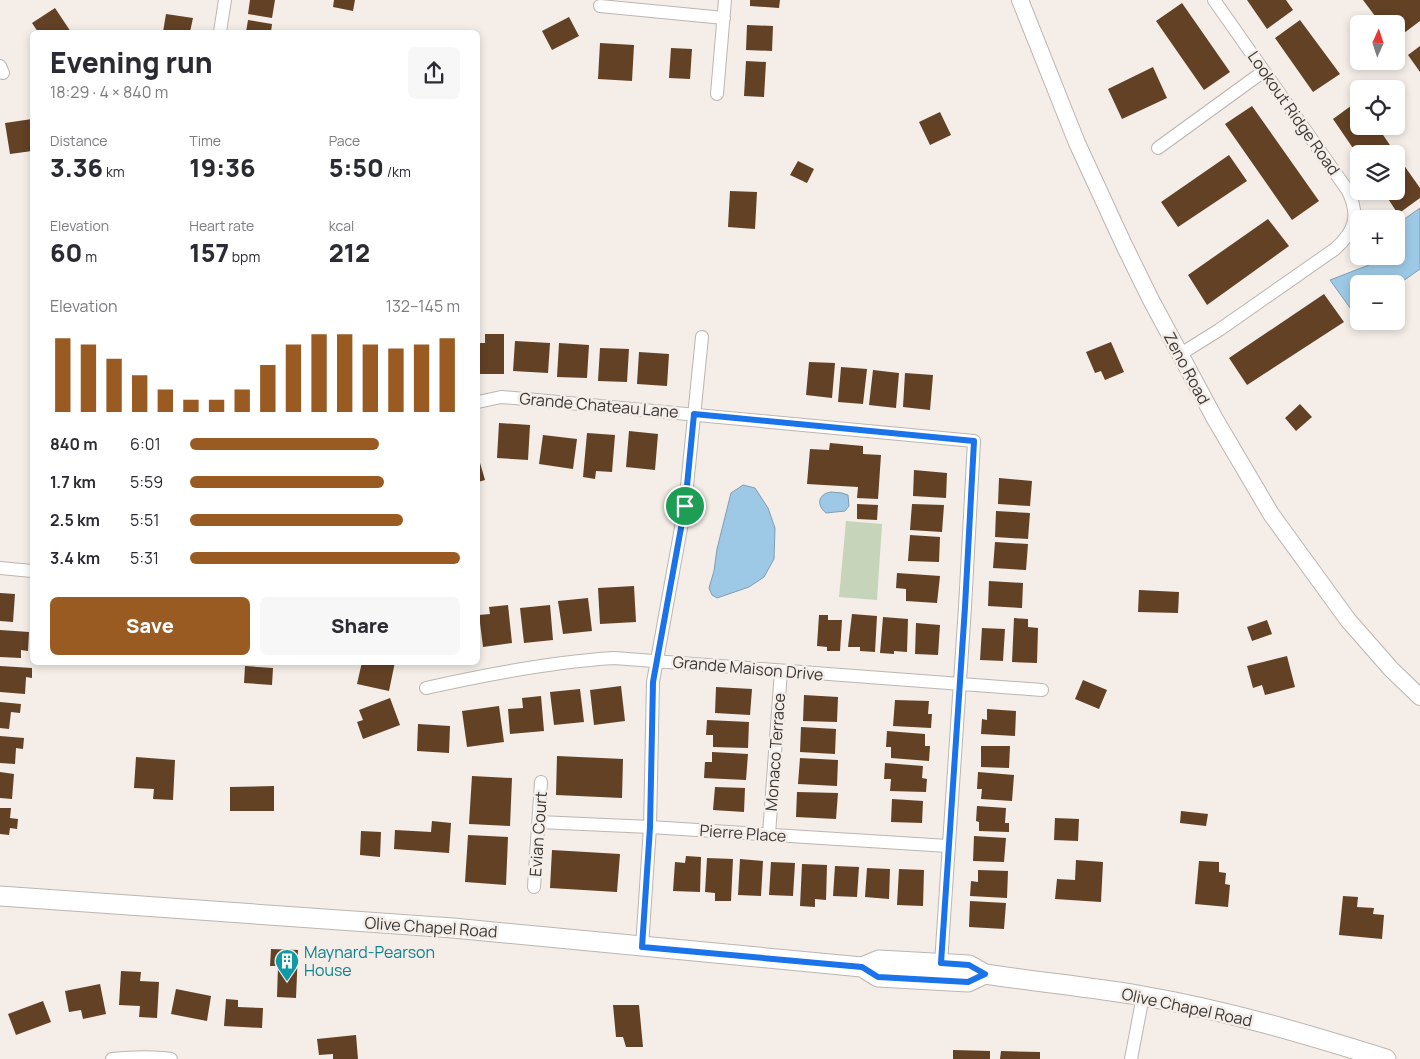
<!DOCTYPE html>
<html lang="en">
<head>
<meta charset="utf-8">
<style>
	:root { --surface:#fff; --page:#f7f7f7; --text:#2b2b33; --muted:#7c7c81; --accent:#9a5b22 }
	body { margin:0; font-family:Manrope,sans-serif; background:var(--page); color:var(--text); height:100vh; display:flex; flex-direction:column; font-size:19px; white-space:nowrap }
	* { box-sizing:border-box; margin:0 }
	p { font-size:16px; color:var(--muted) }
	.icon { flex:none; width:28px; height:28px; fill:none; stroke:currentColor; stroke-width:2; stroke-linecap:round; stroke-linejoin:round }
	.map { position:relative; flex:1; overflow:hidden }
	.details { position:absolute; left:30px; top:30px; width:450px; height:635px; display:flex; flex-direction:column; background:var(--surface); border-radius:8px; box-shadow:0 2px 8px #0003 }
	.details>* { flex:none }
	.needle { width:32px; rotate:3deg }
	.controls { position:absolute; left:1350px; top:15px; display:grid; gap:10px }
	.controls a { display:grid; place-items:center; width:55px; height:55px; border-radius:8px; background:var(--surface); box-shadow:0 2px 8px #0003; font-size:25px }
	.pin { position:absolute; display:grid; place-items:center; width:42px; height:42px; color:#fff; margin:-21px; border:2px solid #fff; border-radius:50%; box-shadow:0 1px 5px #0007 }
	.round { display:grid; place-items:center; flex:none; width:52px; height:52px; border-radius:8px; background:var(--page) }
	.head { display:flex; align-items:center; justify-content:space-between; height:85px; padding:0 20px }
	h1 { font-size:28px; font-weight:800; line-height:38px }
	.metrics { display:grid; grid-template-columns:repeat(3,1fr); gap:8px; height:85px; padding:5px 20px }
	.metrics div { display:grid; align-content:center }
	.metrics b { font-size:25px; font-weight:800 }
	.metrics small { font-size:14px; font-weight:400 }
	.metrics p { font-size:14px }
	.chart { height:140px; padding:10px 20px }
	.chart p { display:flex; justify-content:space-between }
	.chart svg { width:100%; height:90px; margin-top:5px; stroke:var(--accent); stroke-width:6 }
	.button { display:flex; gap:10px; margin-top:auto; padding:10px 20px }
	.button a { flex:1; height:58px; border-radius:8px; background:var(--accent); color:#fff; font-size:20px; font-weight:800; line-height:58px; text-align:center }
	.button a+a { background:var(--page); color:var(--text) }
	ul { padding:0 20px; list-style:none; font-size:16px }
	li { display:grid; grid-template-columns:80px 60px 1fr; align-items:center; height:38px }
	li i { height:12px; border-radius:6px; background:var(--accent) }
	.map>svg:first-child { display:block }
	.green { fill:#c6d4b9 }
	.water { fill:#9dc9e6; stroke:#7f9db1 }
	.building { fill:#624125 }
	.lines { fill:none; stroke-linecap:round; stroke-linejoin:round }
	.minor-casing { stroke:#bcb5b1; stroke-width:14 }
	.tertiary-casing { stroke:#bcb5b1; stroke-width:18 }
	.secondary-casing { stroke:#bcb5b1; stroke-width:21 }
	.minor { stroke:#fff; stroke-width:12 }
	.tertiary { stroke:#fff; stroke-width:16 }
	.secondary { stroke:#fff; stroke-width:19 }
	.route-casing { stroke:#fff; stroke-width:10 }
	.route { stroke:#1a73e8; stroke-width:6 }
	.labels { text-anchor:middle; stroke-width:5; stroke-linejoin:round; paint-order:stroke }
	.street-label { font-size:16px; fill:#3a3735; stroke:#f4ede8 }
	.culture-label { font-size:16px; fill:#0d838f; stroke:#f4ede8; text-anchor:start }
</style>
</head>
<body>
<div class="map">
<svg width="1420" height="1059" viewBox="0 0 1420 1059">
	<rect width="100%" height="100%" fill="#f4ede8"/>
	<path class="green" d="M846,521L882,524L877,600L839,597Z"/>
	<path class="water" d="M1420,208V269L1396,286V284H1359V312H1353L1330,280L1369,265L1374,256H1396V225Z
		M743,485L755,488L768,508L775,528L774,559L764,577L749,587L717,598L712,595L709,588L714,571L717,549L731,493Z
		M831,492L842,493L848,495L849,506L845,511L826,513C816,505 818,494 831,492Z"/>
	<path class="building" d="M250,0H275L272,18L248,14Z
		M334,0H355L353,11L333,7Z
		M750,0H780L779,8L750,6Z
		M1247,0H1286L1293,10L1267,29Z
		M1363,0H1420V21L1396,39V24H1381Z
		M1182,3L1230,72L1204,90L1156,21Z
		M55,8L71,32H38L32,23Z
		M166,14L193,18L190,32H163Z
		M569,17L579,36L552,50L542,31Z
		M248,20L272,24L271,32H246Z
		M1300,20L1340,74L1313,92L1275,38Z
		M747,25L773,26L772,51L746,50Z
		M600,43L634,45L632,81L598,79Z
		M1420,46V72L1408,55Z
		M671,48L692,49L690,79L669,78Z
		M746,61L766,62L764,97L744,96Z
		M1153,67L1167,98L1122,119L1108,89Z
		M1359,100V126H1377L1396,154H1359V157L1333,119Z
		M1252,106L1319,201L1292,220L1225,124Z
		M940,112L951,135L930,145L919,122Z
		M32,119V151L10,154L5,123Z
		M1396,154L1420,188V198L1398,214L1383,191H1396Z
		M1229,155L1247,181L1178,227L1161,202Z
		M798,161L814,169L807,183L790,175Z
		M730,191L757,192L755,229L728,227Z
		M1268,219L1289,246L1207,305L1188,275Z
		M1324,294L1344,322L1247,385L1229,358Z
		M485,334H504V374H478V343H485Z
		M515,341L550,343L548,373L513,371Z
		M1111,342L1124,372L1105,380L1101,371L1095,373L1086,352Z
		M559,343L589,345L587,378L557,377Z
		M600,348L629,349L627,382L598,381Z
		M639,352L669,354L667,386L637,384Z
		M809,362L835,363L832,398L806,395Z
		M841,367L867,369L863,404L838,402Z
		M873,370L899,373L896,408L869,405Z
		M905,373L933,375L930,410L903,407Z
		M1300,404L1312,417L1296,431L1285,418Z
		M499,423L530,425L528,460L497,458Z
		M629,431L658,434L655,470L626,467Z
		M587,433L615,435L612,472L596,471L595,479L583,477Z
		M543,435L577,439L573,469L539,464Z
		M830,443L863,446V454L881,455L878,499L857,498L858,487L807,484L810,449L829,450Z
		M478,456L485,480L478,482Z
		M914,470L947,473L946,498L913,496Z
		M999,478L1032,481L1030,506L998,504Z
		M857,504L878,505L877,520L857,519Z
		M912,504L944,505L942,532L910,530Z
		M996,511L1030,513L1028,539L995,537Z
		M910,535L940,537L939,562L908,561Z
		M995,542L1028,544L1026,570L993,568Z
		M897,573L940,576L937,603L906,601V589L896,588Z
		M989,581L1023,583L1022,608L988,606Z
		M634,586L636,622L600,624L598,588Z
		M1139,590L1179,592L1178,613L1138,612Z
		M0,593L15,594L13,622L0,621Z
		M588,598L592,631L563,634L558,601Z
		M508,605L512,643L483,647L479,615L490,614L489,607Z
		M550,605L553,640L524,643L520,608Z
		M852,614L877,616L875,652L860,651V647H848Z
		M819,615H828V620H842L840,651H827V647L817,646Z
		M883,617L908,619L907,652L894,651V654L880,653Z
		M1014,618L1028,619V627L1038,628L1037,663L1012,662Z
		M1267,620L1272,634L1252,641L1247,627Z
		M916,623L940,625L938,655L915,654Z
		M982,628L1005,629L1003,661L980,660Z
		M0,630L29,632L28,651L21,650V658L0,657Z
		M1287,656L1295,687L1265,695L1262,685L1253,688L1247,666Z
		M362,662H395L389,691L357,684Z
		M0,666L32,668V678L26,677L25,694L0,692Z
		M245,666L273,668L272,685L244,683Z
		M1083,680L1107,690L1099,709L1075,699Z
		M621,686L625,721L594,725L590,690Z
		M716,687L752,689L750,715L715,713Z
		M580,689L584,722L554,725L550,692Z
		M804,695L838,697L837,722L803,721Z
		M541,696L544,731L510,734L508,709L523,708L522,698Z
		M390,698L400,725L363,739L357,722L363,720L359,710Z
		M895,700L929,701L928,714H932L931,728L893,726Z
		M0,702L21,704L20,713L11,712L9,729L0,728Z
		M499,706L504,742L467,747L462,711Z
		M987,709L1016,711L1015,736L981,734L982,719L987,720Z
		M707,720L749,722L748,748L713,747V735H706Z
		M418,724L450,726L449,753L417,751Z
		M801,727L836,729L835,754L800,752Z
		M887,731L925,734V746H930L929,761L891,758V747H886Z
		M0,736L24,738L23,749L16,748L15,764L0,763Z
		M981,746H1010L1009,768L981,767Z
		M712,752L748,754L746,780L704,778L705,762H712Z
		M557,756L623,759L622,798L556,795Z
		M136,757L175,760L173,800L153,799L154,789L134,788Z
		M800,758L838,760L837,786L798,784Z
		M885,763L923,766L922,778L927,779L926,792L890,791L891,779H884Z
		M0,772L14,774L12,799L0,798Z
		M978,772L1014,775L1012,801L981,799L982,789H977Z
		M472,776L512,778L510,826L469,824Z
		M274,786V811H230V787Z
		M715,787L745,788L744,812L713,810Z
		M797,792L838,793L836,819L796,817Z
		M892,799L923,801L922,823L891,822Z
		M977,806L1006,808L1005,823H1009V832L979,831V822L976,821Z
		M0,808H11L10,818L18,819L17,829L10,828L9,835L0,834Z
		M1181,811L1208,814L1206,826L1180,823Z
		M1055,818L1079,819L1078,841L1054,840Z
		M432,821L451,823L449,853L394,849L395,830L431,832Z
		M361,831L381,832L380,857L360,855Z
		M468,835L508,837L506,885L465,882Z
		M974,836L1006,838L1004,862L973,861Z
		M552,850L620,854L617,892L550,888Z
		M686,856L701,857L700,892L673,891L675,862L685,863Z
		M707,858L733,859L731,901H715V893L705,892Z
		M740,859L763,861L761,896L738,895Z
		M1076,860L1103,862L1101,902L1055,899L1057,879L1075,880Z
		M1199,861L1219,862V872L1226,873L1225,884L1230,885L1228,907L1195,904Z
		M771,862L795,863L793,896L769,895Z
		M802,864L827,865L826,900L815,899V907L800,906Z
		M835,866L859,867L857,897L833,896Z
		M867,868L890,869L889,899L865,897Z
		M899,869L924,870L923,906L897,905Z
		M978,870L1008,871L1007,898L970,896L971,881L978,882Z
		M1343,896L1358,897L1357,907L1374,908L1373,914L1384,915L1382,939L1339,935Z
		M970,901L1006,903L1004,929L969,927Z
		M271,949L298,950L296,998L277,997L278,966H270Z
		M121,971L141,972L140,981L159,982L157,1018L139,1017L140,1006L119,1005Z
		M100,984L106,1014L83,1019L81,1010L69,1012L65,991Z
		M176,989L211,996L207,1021L171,1014Z
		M226,999L238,1000V1007L263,1008L262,1028L224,1026Z
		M43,1001L51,1022L16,1035L8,1014Z
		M613,1005H639L643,1047H626L623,1037H616Z
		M356,1035L358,1059H333V1054L319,1055L317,1039Z
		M953,1050L990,1051V1059H953Z
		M1001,1051L1040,1052V1059H1000Z"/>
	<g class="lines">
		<g class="minor-casing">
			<path id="minor" d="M600,6L724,18
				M220,32L225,0
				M0,66L3,73
				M717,94L725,0
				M1158,148L1264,71
				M1179,355L1219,330L1335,249C1355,231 1360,216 1348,191L1214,0
				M478,402L501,397L526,399L974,441L965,607L941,963
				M0,568L32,571
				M426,688C488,674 551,662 614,658L1042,690
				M539,822L650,827L948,846
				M769,834L781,671
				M534,887L541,782
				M642,947L650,827L653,682L685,506L702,337
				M112,1059C132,1057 151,1056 171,1059
				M1131,1059L1143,996"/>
		</g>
		<g class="tertiary-casing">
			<path id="tertiary" d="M1020,0L1077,143L1124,245L1151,300L1215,419L1271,514L1348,620L1391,669L1420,697"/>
		</g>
		<g class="secondary-casing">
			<path id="secondary" d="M0,896L453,928L862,967L879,960L969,965L985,974C1037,982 1091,987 1143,996C1225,1010 1306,1034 1386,1059
				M862,967L878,977L968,982L985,974"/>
		</g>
		<use href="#minor" class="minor"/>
		<use href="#tertiary" class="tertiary"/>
		<use href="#secondary" class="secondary"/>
	</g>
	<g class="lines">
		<g class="route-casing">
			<path id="route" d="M694,414L974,441L965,607L941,963L969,965L985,974L968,982L878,977L862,967L642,947L650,827L653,682L685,506Z"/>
		</g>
		<use href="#route" class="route"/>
	</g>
	<defs>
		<g id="building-pin" transform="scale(1.25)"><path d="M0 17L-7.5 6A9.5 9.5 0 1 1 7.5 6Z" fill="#0f9aa8" stroke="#f4ede8"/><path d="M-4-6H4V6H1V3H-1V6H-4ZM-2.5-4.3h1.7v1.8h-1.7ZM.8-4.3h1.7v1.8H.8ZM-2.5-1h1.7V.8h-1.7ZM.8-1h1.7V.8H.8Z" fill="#fff"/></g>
	</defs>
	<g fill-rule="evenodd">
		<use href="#building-pin" x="287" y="961"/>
	</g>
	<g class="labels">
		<g class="street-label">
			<text transform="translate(1294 113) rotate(55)" y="6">Lookout Ridge Road</text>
			<text transform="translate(1187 368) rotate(62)" y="6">Zeno Road</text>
			<text transform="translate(599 405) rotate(5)" y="6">Grande Chateau Lane</text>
			<text transform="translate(748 668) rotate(5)" y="6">Grande Maison Drive</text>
			<text transform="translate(775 752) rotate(-86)" y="6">Monaco Terrace</text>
			<text transform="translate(743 833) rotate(4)" y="6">Pierre Place</text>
			<text transform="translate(538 834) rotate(-86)" y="6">Evian Court</text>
			<text transform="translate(431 927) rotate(4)" y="6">Olive Chapel Road</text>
			<text transform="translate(1187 1007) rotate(12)" y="6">Olive Chapel Road</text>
		</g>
		<g class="culture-label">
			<text x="304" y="958">Maynard-Pearson<tspan x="304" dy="18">House</tspan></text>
		</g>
	</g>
</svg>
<div class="controls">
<a><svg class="needle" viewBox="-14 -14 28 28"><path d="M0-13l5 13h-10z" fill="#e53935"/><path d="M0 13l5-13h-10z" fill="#7c7c81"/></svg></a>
<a><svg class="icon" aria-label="locate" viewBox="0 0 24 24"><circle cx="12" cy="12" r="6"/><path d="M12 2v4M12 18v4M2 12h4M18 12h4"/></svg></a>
<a><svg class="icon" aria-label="layers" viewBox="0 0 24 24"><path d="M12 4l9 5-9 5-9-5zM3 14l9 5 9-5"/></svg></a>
<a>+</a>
<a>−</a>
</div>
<div class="pin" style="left:685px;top:506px;background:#1e9e55"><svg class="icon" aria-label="arrive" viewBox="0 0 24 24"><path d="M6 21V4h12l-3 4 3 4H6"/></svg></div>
<section class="details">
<div class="head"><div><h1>Evening run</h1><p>18:29 · 4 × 840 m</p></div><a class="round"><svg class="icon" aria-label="share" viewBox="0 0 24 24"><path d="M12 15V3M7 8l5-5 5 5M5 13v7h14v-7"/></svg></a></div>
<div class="metrics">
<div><p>Distance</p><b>3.36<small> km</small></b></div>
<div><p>Time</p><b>19:36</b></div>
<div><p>Pace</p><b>5:50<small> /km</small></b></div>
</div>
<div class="metrics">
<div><p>Elevation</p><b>60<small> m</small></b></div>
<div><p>Heart rate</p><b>157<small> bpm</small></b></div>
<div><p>kcal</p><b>212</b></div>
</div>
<div class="chart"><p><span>Elevation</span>132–145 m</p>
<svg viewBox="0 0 160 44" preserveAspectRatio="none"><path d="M5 44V8M15 44V11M25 44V18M35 44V26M45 44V33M55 44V38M65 44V38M75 44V33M85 44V21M95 44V11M105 44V6M115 44V6M125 44V11M135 44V13M145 44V11M155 44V8"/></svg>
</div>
<ul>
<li><b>840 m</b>6:01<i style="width:70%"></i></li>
<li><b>1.7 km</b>5:59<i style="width:72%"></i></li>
<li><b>2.5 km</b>5:51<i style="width:79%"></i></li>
<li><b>3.4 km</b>5:31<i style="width:100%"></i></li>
</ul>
<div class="button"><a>Save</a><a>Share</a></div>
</section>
</div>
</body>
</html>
